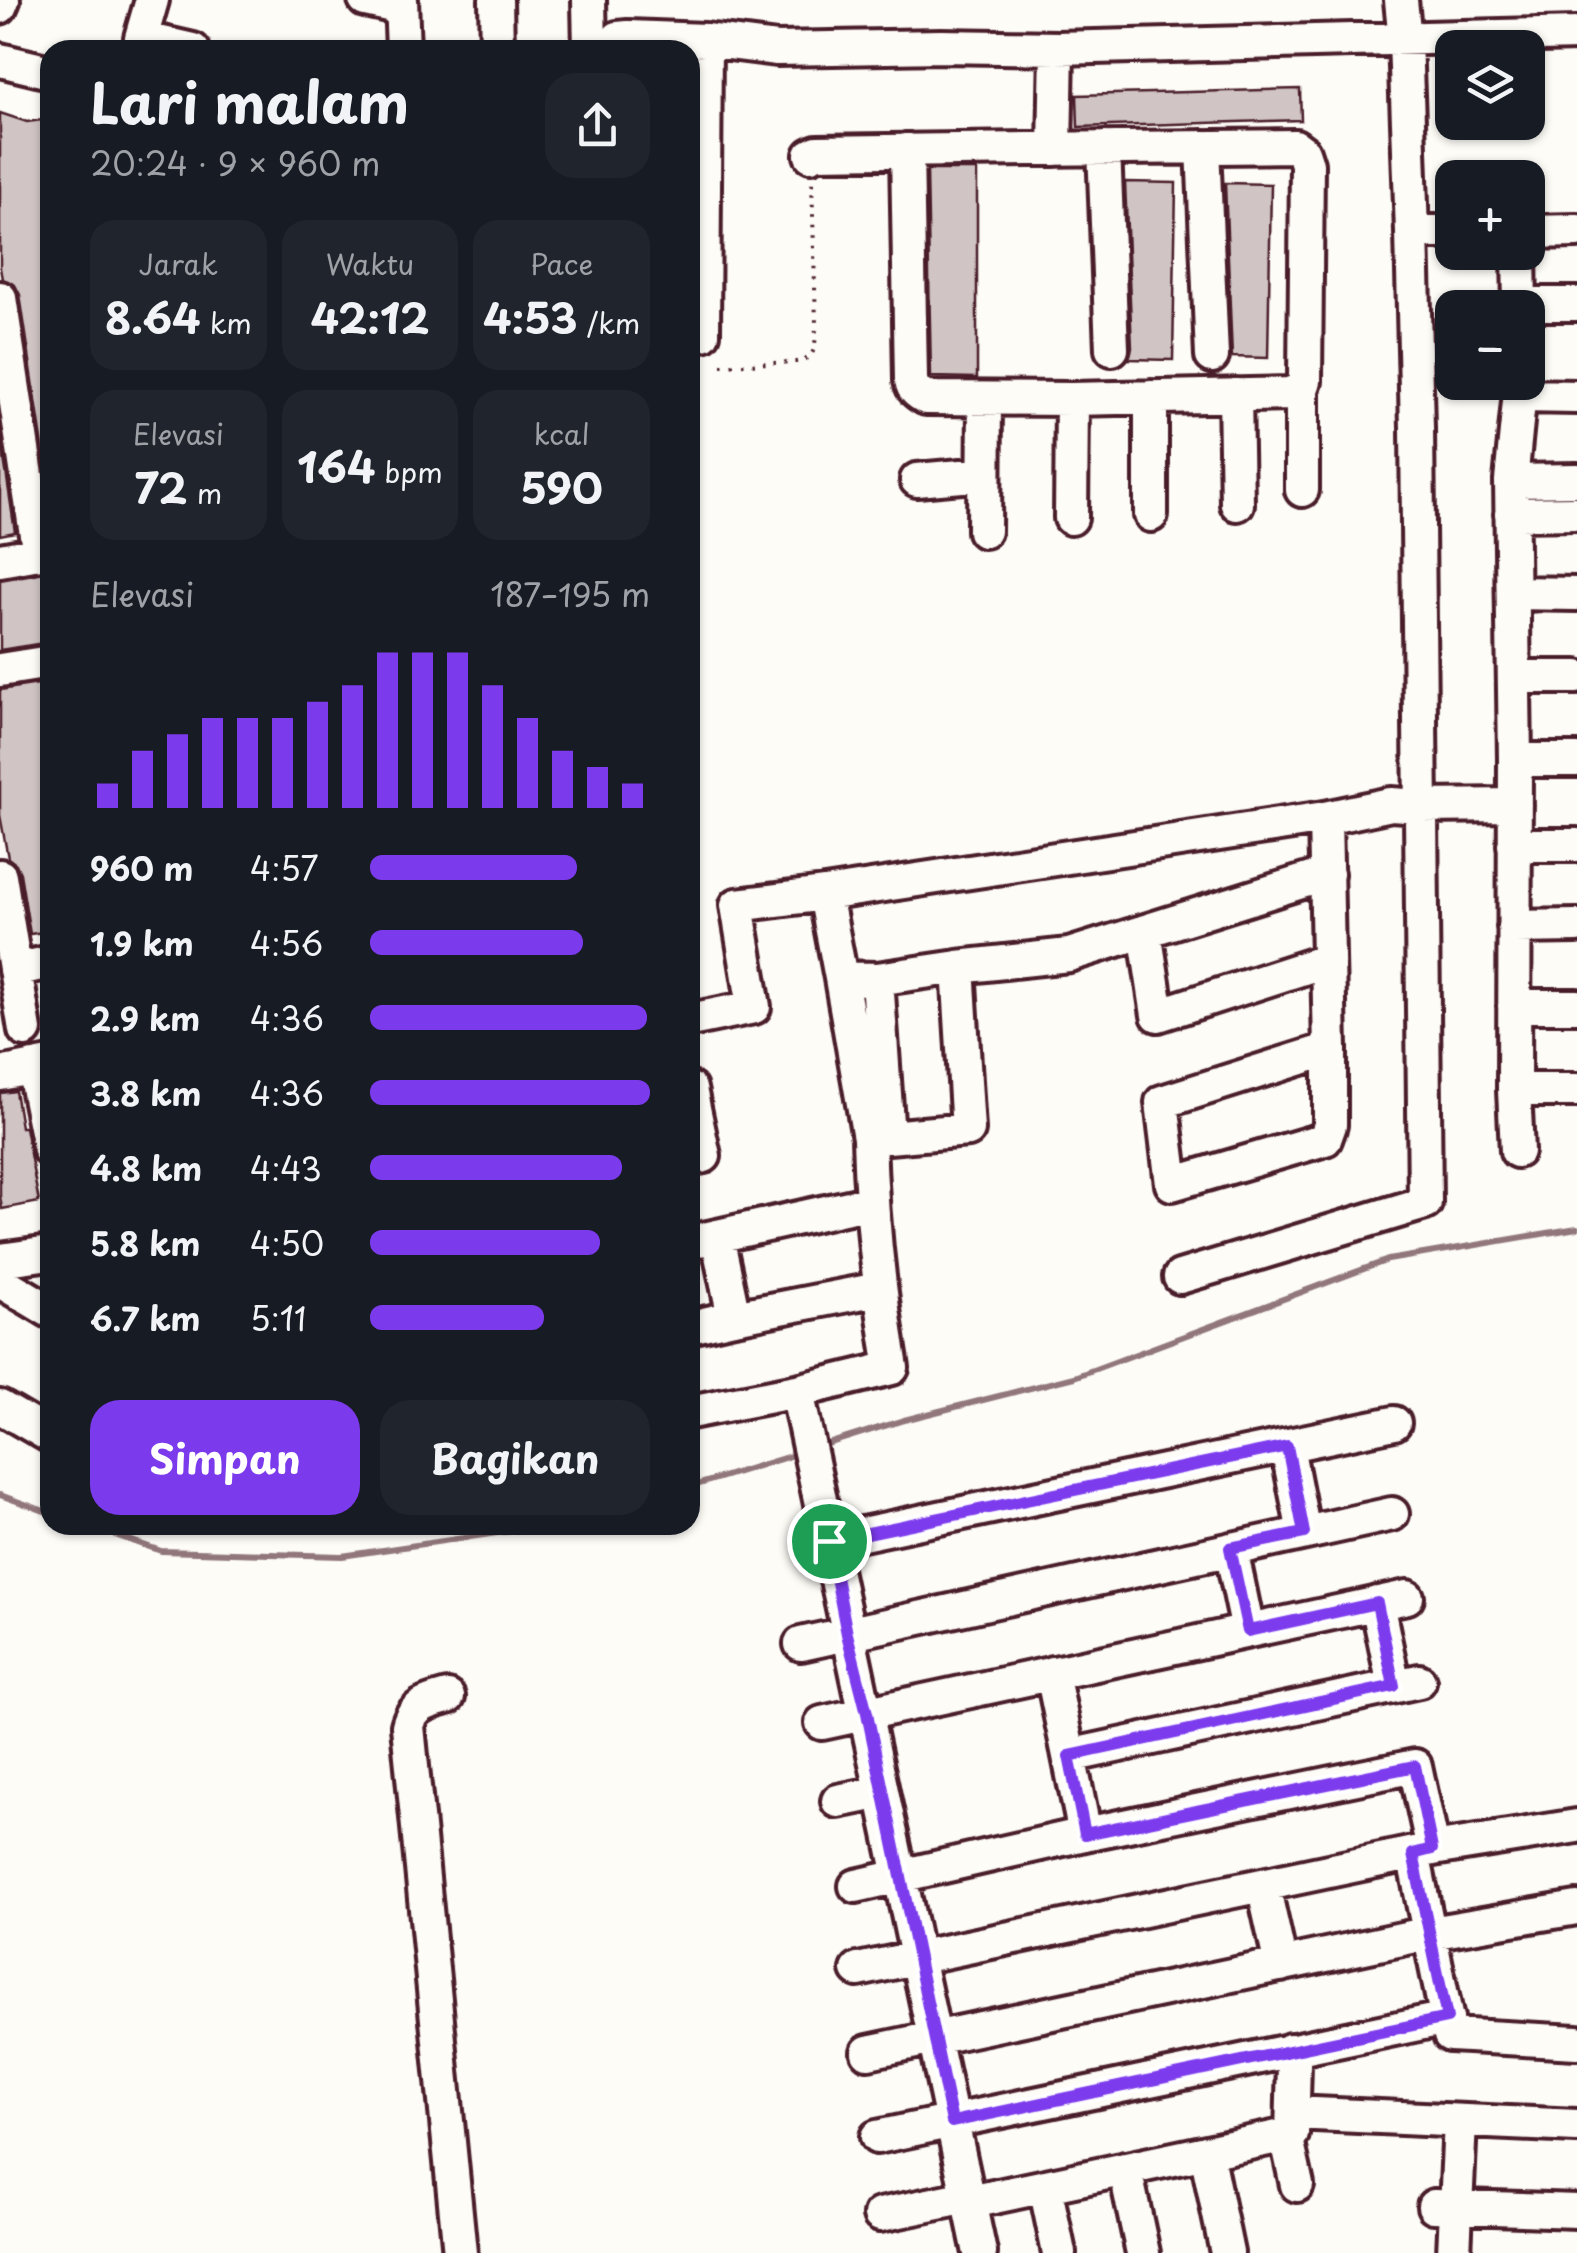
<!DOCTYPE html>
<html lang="id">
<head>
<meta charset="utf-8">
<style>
	:root { --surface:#171b24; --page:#20242c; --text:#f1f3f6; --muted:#9ea1a6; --accent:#7c3aed }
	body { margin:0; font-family:"Playpen Sans",sans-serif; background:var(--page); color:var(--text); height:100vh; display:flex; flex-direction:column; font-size:38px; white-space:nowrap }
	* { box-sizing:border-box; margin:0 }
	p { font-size:32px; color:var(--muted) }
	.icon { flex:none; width:55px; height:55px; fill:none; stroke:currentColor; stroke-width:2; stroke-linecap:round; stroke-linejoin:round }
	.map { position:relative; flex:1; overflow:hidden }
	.drawer { position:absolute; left:40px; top:40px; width:660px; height:1495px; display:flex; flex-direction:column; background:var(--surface); border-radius:30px; box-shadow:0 2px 8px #0004 }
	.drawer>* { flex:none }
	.buttons { position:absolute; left:1435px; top:30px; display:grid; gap:20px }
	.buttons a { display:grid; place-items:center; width:110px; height:110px; border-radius:20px; background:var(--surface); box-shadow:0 2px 8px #0004; font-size:50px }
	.pin { position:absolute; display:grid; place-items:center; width:85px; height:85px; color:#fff; margin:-42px; border:5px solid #fff; border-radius:50%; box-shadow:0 2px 10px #0007 }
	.round { display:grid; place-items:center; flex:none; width:105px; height:105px; border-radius:30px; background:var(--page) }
	.head { display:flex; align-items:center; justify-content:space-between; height:170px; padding:0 50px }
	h1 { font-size:55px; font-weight:700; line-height:75px }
	.metrics { display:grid; grid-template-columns:repeat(3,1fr); gap:15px; height:170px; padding:10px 50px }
	.metrics div { display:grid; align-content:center; border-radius:25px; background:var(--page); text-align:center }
	.metrics b { font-size:42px; font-weight:700 }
	.metrics small { font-size:28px; font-weight:400 }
	.metrics p { font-size:28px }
	.chart { height:280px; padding:20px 50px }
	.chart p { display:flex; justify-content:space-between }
	.chart svg { width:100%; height:180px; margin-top:10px; stroke:var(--accent); stroke-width:6 }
	.primary-button { display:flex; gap:20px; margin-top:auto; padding:20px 50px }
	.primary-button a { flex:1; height:115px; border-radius:30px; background:var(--accent); color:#fff; font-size:40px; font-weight:700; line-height:115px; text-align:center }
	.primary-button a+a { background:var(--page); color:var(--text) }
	ul { padding:0 50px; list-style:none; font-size:32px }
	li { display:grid; grid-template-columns:160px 120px 1fr; align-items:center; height:75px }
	li i { height:25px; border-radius:12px; background:var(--accent) }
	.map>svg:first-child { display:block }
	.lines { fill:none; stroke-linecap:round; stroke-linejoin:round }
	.stream { stroke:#91777b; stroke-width:6 }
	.building { fill:#d0c5c4; stroke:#4a1f2b; stroke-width:2.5 }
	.minor-casing { stroke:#4a1f2b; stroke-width:40 }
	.path { stroke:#4a1f2b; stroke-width:4; stroke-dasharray:2.5 8; stroke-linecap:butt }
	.minor { stroke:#fdfcf7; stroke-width:32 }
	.route-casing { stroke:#fff; stroke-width:20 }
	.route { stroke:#7c3aed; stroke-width:12 }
</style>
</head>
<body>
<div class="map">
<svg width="1577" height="2253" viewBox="0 0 1577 2253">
	<rect width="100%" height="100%" fill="#fdfcf7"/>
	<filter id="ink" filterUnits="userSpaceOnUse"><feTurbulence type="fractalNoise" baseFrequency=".01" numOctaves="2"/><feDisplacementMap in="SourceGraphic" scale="20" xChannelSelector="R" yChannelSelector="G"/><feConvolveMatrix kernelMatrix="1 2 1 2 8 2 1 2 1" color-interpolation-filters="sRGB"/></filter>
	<g filter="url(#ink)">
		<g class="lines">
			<path class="stream" d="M821,1446L904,1420L1074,1377L1388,1260L1577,1228
				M690,1487L800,1453
				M0,1495L50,1513
				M86,1525L161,1551L342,1556L552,1525"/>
		</g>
		<path class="building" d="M1300,89L1301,120L1078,127L1077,95Z
			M0,113L27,122L50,119V493L20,295L15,285L2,279L0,268Z
			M927,170H977V378L931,377Z
			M1125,182L1176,183L1173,360L1129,359L1132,348Z
			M1225,183L1271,184L1268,358L1232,357Z
			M0,431L15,532L0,535Z
			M50,571V642L0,650V580Z
			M45,683L50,710V931L30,934L20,873L16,864L8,858L0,815V690Z
			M15,1091L21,1127H25L39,1202L2,1209L0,1196V1093Z"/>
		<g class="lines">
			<g class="minor-casing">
				<path id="minor" d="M152,0L141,38L193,50
					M365,0L401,8
					M401,0L403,50
					M496,0L497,50
					M589,0L590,50
					M0,7L3,0
					M612,50L613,44L618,38L628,37L705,40L777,49L941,46L1057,48L1577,34
					M0,60L50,72
					M1203,147L1212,356
					M1104,148L1112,349
					M1055,149L1057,48
					M811,155L817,152C976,149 1136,148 1295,146L1303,152L1307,164L1305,381L1302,389L1289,394L1072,399L926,398C917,393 913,390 911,380L907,150
					M1412,232H1452
					M1528,232L1577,231
					M1519,252L1520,308
					M0,298L39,554
					M1520,304H1577
					M703,334L705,40
					M1302,389V490
					M1235,395L1237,504
					M1521,396L1577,397
					M1151,397V515
					M917,480L984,474
					M1511,481L1577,480
					M1511,514L1577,513
					M1071,518L1072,399
					M984,531L985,399
					M0,560L50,551
					M1513,593L1577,594
					M0,670L50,662
					M1514,677H1577
					M1515,760H1577
					M1325,818L1330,1049V1125L1325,1139L1172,1184L1162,1102L1330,1049
					M1514,845H1577
					M0,876L25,1030
					M825,894L841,978L877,979L958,967L1069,955L1327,874
					M1514,927L1577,926
					M1145,931L1158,1015L1328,960
					M15,970L50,962
					M841,978L869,1138H872
					M877,979L888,1137L968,1130L958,967
					M1514,1006H1577
					M690,1020L754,1007L737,905L825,894L1325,818L1391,804L1420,806L1515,805
					M33,1067L50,1151
					M0,1074L50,1064
					M690,1089L704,1156L690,1159
					M1514,1090H1577
					M1517,1151L1514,1090L1515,760L1511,481L1521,382
					M690,1242L871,1202
					M0,1260L50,1253
					M1180,1277L1425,1203L1417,428L1412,232L1405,40L1401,0
					M0,1281L50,1311
					M734,1317L879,1289
					M690,1327L734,1317L717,1236
					M797,1391L980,2253
					M0,1407L50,1436
					M690,1412L797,1391L892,1368C879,1291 871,1216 869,1138
					M1287,1446L1304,1533
					M829,1541L1394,1423
					M1231,1549L1248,1631
					M1377,1603L1394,1686
					M801,1644L1392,1514
					M1052,1673L1085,1834
					M448,1697C429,1702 413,1705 408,1726L460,2253
					M822,1723L1407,1597
					M1069,1756L1419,1681
					M838,1801L882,1792
					M1413,1853L1450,2035L1577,2042
					M1263,1885L1281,1965
					M856,1886L1085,1834L1415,1766L1433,1849
					M858,1970L1433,1849L1577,1826
					M868,2052L1430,1933L1577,1908
					M1293,2113L1577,2126
					M1286,2135L1297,2185
					M877,2137L1447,2018
					M1206,2152L1227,2253
					M1125,2169L1143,2253
					M1045,2186L1059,2253
					M970,2202L1292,2134L1294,2064L1290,2050
					M1434,2206L1577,2211
					M880,2215L968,2197
					M1454,2253L1460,2121"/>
			</g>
			<path class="path" d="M721,365L796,362C818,359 815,343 816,324L812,179"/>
			<use href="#minor" class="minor"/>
		</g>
	</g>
	<g class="lines" filter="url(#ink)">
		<g class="route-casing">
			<path id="route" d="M1287,1446L1304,1533L1230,1548L1248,1631L1377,1603L1394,1686L1069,1756L1085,1834L1415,1766L1432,1849L1413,1854L1447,2018L952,2122L867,1713L847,1634L829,1541Z"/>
		</g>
		<use href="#route" class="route"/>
	</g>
</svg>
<div class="buttons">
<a><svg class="icon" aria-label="layers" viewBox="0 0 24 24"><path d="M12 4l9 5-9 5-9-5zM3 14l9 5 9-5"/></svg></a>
<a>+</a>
<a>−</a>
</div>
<div class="pin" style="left:829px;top:1541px;background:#1e9e55"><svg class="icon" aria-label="arrive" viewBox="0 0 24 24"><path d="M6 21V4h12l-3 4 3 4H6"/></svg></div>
<section class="drawer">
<div class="head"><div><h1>Lari malam</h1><p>20:24 · 9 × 960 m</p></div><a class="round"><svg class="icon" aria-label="share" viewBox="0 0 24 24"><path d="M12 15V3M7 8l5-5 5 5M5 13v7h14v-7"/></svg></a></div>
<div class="metrics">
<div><p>Jarak</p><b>8.64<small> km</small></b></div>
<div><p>Waktu</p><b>42:12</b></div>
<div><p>Pace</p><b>4:53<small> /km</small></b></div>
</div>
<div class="metrics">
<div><p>Elevasi</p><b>72<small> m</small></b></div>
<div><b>164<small> bpm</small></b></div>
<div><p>kcal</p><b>590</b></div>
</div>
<div class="chart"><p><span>Elevasi</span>187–195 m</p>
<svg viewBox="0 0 160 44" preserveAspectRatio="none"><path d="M5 44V38M15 44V30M25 44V26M35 44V22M45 44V22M55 44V22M65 44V18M75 44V14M85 44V6M95 44V6M105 44V6M115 44V14M125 44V22M135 44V30M145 44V34M155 44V38"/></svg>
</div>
<ul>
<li><b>960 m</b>4:57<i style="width:74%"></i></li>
<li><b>1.9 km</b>4:56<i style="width:76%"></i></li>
<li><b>2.9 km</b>4:36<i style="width:99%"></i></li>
<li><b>3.8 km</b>4:36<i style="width:100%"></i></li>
<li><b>4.8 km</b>4:43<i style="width:90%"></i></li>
<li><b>5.8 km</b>4:50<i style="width:82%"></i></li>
<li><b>6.7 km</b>5:11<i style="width:62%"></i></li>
</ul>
<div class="primary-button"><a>Simpan</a><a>Bagikan</a></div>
</section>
</div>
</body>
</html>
